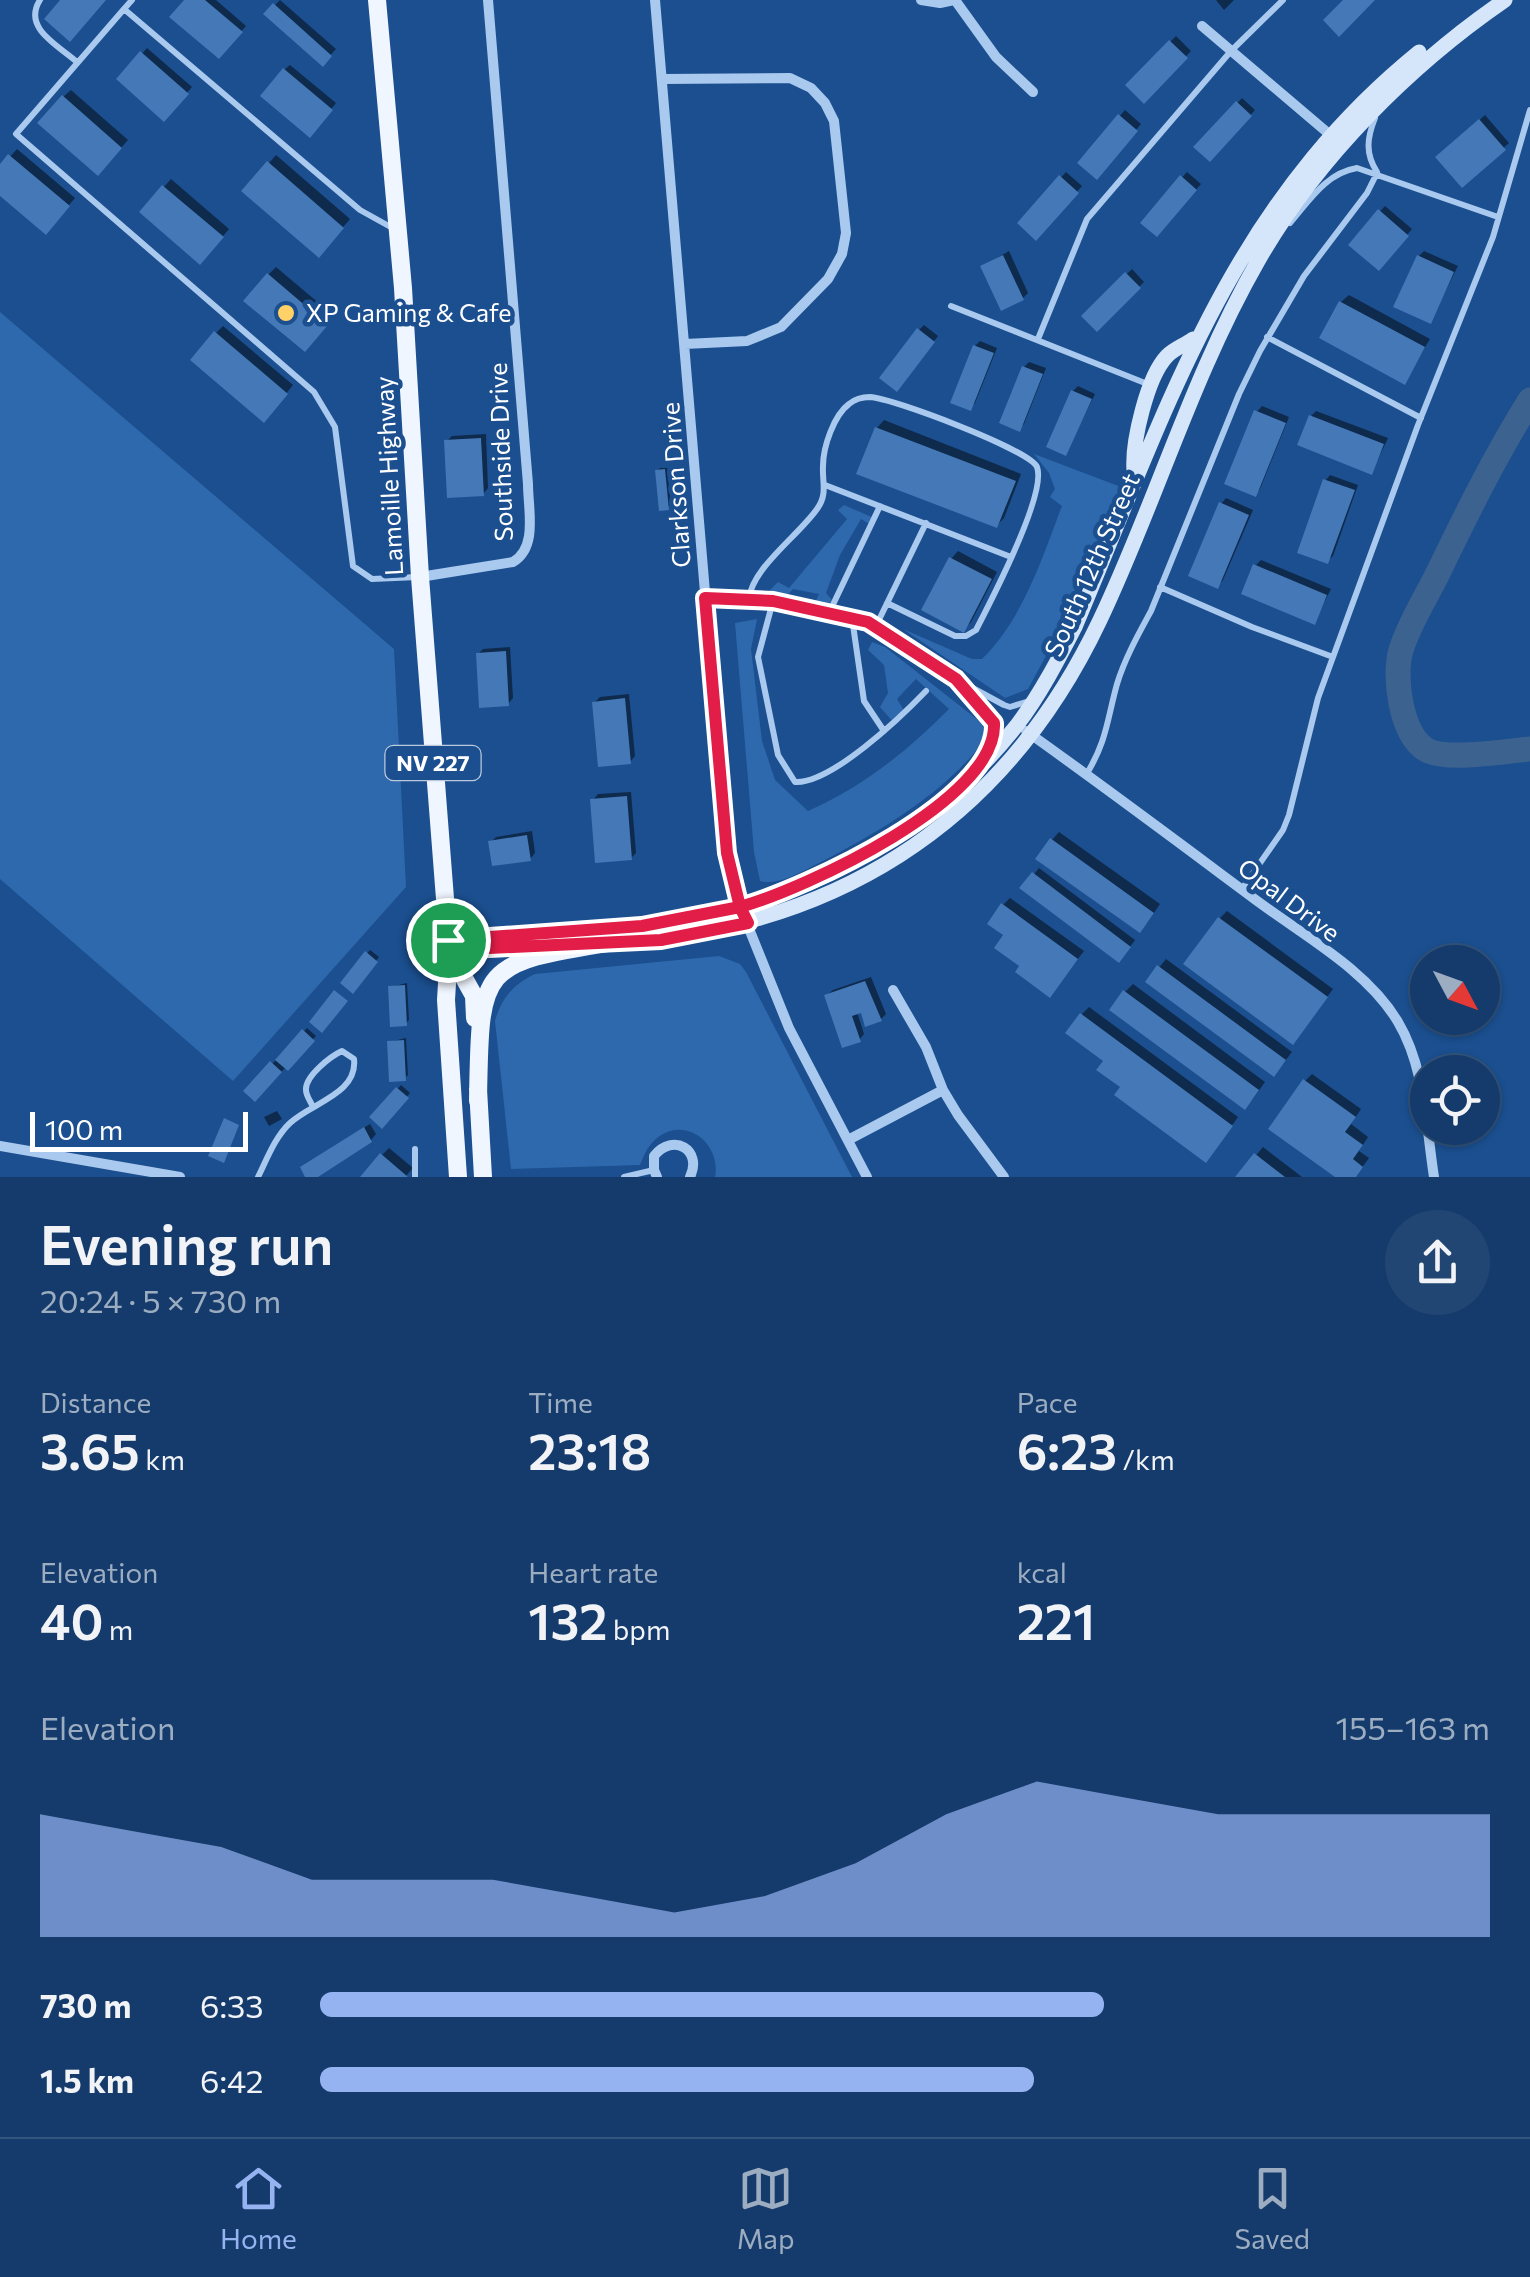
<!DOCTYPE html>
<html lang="en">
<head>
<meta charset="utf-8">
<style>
	:root { --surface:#143b6b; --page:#214673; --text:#f1f3f6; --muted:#9dadc1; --line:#33557e; --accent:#95b2f1 }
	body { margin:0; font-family:Commissioner,sans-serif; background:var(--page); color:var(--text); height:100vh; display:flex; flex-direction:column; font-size:38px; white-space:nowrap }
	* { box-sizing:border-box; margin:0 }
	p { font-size:32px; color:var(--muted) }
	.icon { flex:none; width:55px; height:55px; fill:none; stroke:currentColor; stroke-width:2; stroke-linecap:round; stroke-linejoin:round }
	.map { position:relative; height:1177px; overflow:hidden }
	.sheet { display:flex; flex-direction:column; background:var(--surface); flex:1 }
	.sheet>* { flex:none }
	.needle { width:65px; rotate:131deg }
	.buttons { position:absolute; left:1410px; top:945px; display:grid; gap:20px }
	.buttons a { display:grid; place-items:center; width:90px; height:90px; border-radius:50%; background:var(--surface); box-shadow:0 2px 8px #0004,0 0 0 2px var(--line); font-size:50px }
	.scale { position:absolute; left:30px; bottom:25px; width:218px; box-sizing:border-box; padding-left:10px; border:5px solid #fff; border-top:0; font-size:28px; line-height:35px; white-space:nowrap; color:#fff; -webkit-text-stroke:8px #1b4f8f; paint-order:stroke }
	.pin { position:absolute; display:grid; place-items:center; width:85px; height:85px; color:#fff; margin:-42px; border:5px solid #fff; border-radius:50%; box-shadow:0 2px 10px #0007 }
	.round { display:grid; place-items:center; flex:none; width:105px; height:105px; border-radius:52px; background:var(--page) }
	.summary { display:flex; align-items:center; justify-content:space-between; height:170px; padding:0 40px }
	h1 { font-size:55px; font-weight:600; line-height:75px }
	.stats { display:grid; grid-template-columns:repeat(3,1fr); gap:15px; height:170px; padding:10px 40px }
	.stats div { display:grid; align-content:center }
	.stats b { font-size:50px; font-weight:600 }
	.stats small { font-size:28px; font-weight:400 }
	.stats p { font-size:28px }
	.chart { height:280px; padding:20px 40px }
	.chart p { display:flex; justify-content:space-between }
	.chart svg { width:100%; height:180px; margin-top:10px; fill:var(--accent); opacity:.7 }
	ul { padding:0 40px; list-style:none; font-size:32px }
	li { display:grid; grid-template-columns:160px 120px 1fr; align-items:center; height:75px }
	li i { height:25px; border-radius:12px; background:var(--accent) }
	.tabs { display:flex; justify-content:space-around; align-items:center; height:140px; border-top:2px solid var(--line); background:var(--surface); font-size:28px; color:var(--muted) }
	.tabs a { display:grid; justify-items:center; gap:5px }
	.tabs .current { color:var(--accent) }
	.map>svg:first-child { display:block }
	.green { fill:#2e69ad }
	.shadow { fill:#0007 }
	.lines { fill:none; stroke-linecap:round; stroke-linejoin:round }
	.river { stroke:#3c6290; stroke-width:25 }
	.building { fill:#4478b7 }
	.service { stroke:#a9c9ee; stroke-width:6 }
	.minor { stroke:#a9c9ee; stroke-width:10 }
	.secondary { stroke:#d6e6fa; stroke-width:15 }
	.primary { stroke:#f0f6ff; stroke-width:18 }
	.route-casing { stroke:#fff; stroke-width:20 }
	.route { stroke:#e11d48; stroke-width:12 }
	.poi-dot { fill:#ffd166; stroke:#1b4f8f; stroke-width:4 }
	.labels { text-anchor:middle; stroke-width:9; stroke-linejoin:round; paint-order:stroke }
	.shield { fill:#1b4f8f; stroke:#bbcadd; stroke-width:2.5 }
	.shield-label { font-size:22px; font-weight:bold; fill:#fff }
	.poi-label { font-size:25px; fill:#fff; stroke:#1b4f8f; text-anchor:start }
	.street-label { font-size:25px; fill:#fff; stroke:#1b4f8f }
</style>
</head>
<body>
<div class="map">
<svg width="1530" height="1177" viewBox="0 0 1530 1177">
	<rect width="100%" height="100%" fill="#1b4f8f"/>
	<path class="green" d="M0,312L394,649L406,887L233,1081L0,879Z
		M1034,454L1121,487L1059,632L1028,689L1005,698L903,629L972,659H982C1023,619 1042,558 1062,506L1050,497L1055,489L1049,473Z
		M844,505L874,518L871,525L861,519L840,555L826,593L832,600L826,608L815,603L819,594L793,589L781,603L768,592L778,582L789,588L847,519L838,510Z
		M757,619L751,649L762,741L775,780L808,811C864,786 906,752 949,709L916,679L897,699L903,709L894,723L880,707L888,693L884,665L868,650L872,642L885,647L992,731C949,791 883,830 819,863C802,871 780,886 760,881L754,852L735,623Z
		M719,956L740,964L746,972L852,1177H715C722,1140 679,1112 652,1143C646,1149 643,1158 640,1165L511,1169L495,1021C501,998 514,984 535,974Z"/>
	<path class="shadow" d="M187,0H216L246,26L219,56Z
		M280,0L336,49L323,63L266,14Z
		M1216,0H1234L1224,10Z
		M1176,36L1191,51L1144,100L1128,85Z
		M147,48L192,87L164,118L119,79Z
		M290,65L336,103L315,129L284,70Z
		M71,90L128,140L105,166L63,97Z
		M1242,98L1255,110L1210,159L1197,147Z
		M1125,110L1141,124L1102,171L1080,162Z
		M1485,115L1509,143L1462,184L1439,157Z
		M17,149L75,198L53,224L0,193V168Z
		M276,155L350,219L326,247L269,163Z
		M1066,172L1082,186L1036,237L1020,223Z
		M1187,172L1201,184L1157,234L1143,222Z
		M171,179L229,229L208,254L142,212Z
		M1385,206L1412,229L1378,268L1351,244Z
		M1009,251L1028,293L1023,298L983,266Z
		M1424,251L1458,266L1430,321L1419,256Z
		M276,267L334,316L312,342L268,275Z
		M1132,269L1144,282L1097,329L1084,316Z
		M1349,295L1430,339L1404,382L1341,302Z
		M924,325L938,336L902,383L919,330Z
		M223,326L293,385L271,412L216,333Z
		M980,341L997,348L975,403L970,408L975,346Z
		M1029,362L1046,368L1024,424L1019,429L1024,367Z
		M1078,386L1095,394L1066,453L1073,391Z
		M1262,406L1289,417L1260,489L1255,494L1257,412Z
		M1316,411L1388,438L1372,472L1311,416Z
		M884,420L1021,474L1004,518L997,525L877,428Z
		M486,434L488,488L483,494L447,441L452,436Z
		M660,468H667L671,504L668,507L657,471Z
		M1330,475L1358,485L1333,556L1327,561L1325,481Z
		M1226,498L1253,510L1223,580L1218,586L1221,504Z
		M958,551L997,572L971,622L964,629L951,559Z
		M1261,560L1331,589L1314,622L1256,565Z
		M510,647L513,698L508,704L478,654L483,649Z
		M629,694L635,756L630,762L595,702L600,697Z
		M631,792L636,853L631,858L593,800L598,794Z
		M532,831L535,853L530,859L491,842L496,837Z
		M1059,832L1160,904L1147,923L1052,840Z
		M1039,868L1135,940L1124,955L1023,888Z
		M1010,898L1084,951L1050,995L1022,966L1006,935L1003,905Z
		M1227,911L1333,989L1300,1034L1220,918Z
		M370,950L379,957L353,990L343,983Z
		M1166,959L1292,1052L1281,1066L1148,981Z
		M871,977L886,1014L881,1019L862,1010L857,1012L864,1034L859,1040L827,995L833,990Z
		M407,983L409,1020L406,1023L390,987Z
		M1133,984L1265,1082L1252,1100L1125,992Z
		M1089,1007L1238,1117L1213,1152L1124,1087L1082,1014Z
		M307,1028L316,1036L255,1099L246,1091Z
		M406,1038L408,1075L405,1078L389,1042Z
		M1312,1074L1361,1109L1351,1124L1368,1137L1359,1151L1369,1158L1355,1177L1305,1081Z
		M401,1085L410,1093L382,1125L373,1117Z
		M277,1111L282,1119L269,1126L264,1117Z
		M370,1124L376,1134L371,1140L331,1148Z
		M1263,1147L1302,1177H1238Z
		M389,1148L413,1168L405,1177L382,1155Z"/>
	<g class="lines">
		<path class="river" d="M1530,400C1495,456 1466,515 1437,575C1425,599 1409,624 1401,650C1393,677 1401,733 1425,749C1444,762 1506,751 1530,749"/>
	</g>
	<path class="building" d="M60,0H106L70,42L44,19Z
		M184,0H205L243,32L219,59L169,17Z
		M1343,0H1375L1339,37L1323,20Z
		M273,3L332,56L323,67L263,14Z
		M1169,40L1188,58L1144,104L1125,85Z
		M140,51L189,94L164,122L116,79Z
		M283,68L333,110L310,138L260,96Z
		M62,95L122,148L98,176L37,123Z
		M1236,101L1252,116L1210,162L1193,147Z
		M1118,114L1138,131L1097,180L1077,163Z
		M1479,119L1506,150L1462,188L1435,157Z
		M8,154L70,206L46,235L0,196V164Z
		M267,161L344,228L319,258L241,191Z
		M1059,175L1079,193L1036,241L1017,223Z
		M1180,175L1197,190L1157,237L1140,223Z
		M162,185L224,237L200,265L139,212Z
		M1378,209L1409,236L1379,271L1348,245Z
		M1003,255L1024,300L1001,311L980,266Z
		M1417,255L1454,272L1431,324L1393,307Z
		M1125,272L1141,288L1097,332L1081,316Z
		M267,273L328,325L305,352L243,301Z
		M1339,301L1425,347L1405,385L1319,338Z
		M917,328L935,342L897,392L879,378Z
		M214,331L288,394L264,423L190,360Z
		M973,345L994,353L971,411L950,403Z
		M1022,366L1043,374L1020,432L999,423Z
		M1071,390L1092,399L1066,456L1046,447Z
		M1254,410L1286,423L1256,497L1224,484Z
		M1309,415L1384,444L1372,475L1297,445Z
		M875,427L1016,481L997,528L856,474Z
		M481,438L484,496L447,498L444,440Z
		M665,469L669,510L659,511L655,470Z
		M1323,479L1355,490L1328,564L1297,553Z
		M1219,502L1249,515L1218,589L1188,576Z
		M949,557L992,579L964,633L921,610Z
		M1253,564L1327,595L1315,625L1241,594Z
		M506,651L509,706L479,708L476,653Z
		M625,698L631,764L598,767L592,702Z
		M627,796L632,860L595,863L590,799Z
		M527,835L531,861L492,866L488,841Z
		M1050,838L1154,913L1140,933L1035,859Z
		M1032,872L1131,947L1119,963L1019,888Z
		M1001,903L1078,959L1050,998L1015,972L1019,966L994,948L1003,935L987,924Z
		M1218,917L1328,997L1293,1045L1183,964Z
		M365,951L378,962L353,994L340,983Z
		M1157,965L1286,1060L1274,1077L1145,982Z
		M865,981L882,1021L865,1027L861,1013L852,1016L861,1042L842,1048L824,995Z
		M405,985L407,1026L390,1027L388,986Z
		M334,990L348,1001L322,1033L309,1022Z
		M1123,990L1259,1090L1245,1110L1109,1010Z
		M1080,1013L1233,1126L1206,1163L1114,1095L1120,1087L1096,1070L1103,1061L1065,1033Z
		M302,1029L315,1041L288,1071L275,1060Z
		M404,1040L406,1081L389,1082L387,1041Z
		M270,1061L282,1072L255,1102L243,1091Z
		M1303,1079L1356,1117L1345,1132L1363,1145L1353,1159L1363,1167L1356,1177H1335L1268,1129Z
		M396,1087L409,1098L382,1129L369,1117Z
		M224,1118L239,1125L224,1163L208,1156Z
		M364,1127L372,1142L318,1177H305L300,1167Z
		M380,1153L408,1177H360Z
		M1254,1153L1285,1177H1235Z"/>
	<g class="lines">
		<path class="service" d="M40,0C22,28 58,45 77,62
			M124,9L132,0
			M1375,118C1367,138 1365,153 1377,172
			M1290,223C1309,201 1326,173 1357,168L1498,217
			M396,230L360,210L124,9L16,134L314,392L335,427L353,566L372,579L418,577
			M951,306L1150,385
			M1267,337L1421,418
			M1038,339L1087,219L1231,51L1283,0
			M825,485L1011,557
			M1160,587L1252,627L1333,657
			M707,598L773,601L868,622L956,679L1004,705L1010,707L1026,702
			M749,599C752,568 799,535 817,509C828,494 822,482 823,466C823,447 834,415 849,404C855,399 862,397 870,397C892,398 1030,450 1037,467C1047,493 990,603 976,630L966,636H955L887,603
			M773,601L758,657L778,755L795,782C831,784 901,717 926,691
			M829,613L880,506
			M852,618L864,701L884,731
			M876,626L926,523
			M960,684L995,723L988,751
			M1086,775C1107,741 1107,720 1117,684C1125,658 1138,635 1151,611L1239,394L1260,351L1304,276L1367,193L1377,173
			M1242,889L1283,830L1289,815L1318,698L1418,425L1493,237L1530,110
			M258,1177C267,1159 275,1137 290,1123C311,1103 358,1094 354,1059L342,1051C331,1056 305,1076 306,1090C306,1096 311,1102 313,1107
			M415,1177V1149
			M624,1177L654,1170"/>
		<path class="minor" d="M655,0L727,853L735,894L789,1028L867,1177
			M921,0L940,3L954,0
			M955,0L996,57L1033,92
			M1202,26L1335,139
			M663,79L790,78L811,88L825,103L834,121L846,233L842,254L828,279L781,327L747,341L685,344
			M420,577L513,562C538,547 528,510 528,484L488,0
			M1026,731C1105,787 1182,845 1260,903C1306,937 1368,971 1398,1022C1425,1067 1426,1126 1434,1177
			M893,990L926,1047L943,1090L958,1115L1004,1177
			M848,1140L943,1090
			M0,1146L180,1177
			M657,1177L654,1170V1156C673,1132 703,1150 690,1177"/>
		<path class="secondary" d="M1134,470C1132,442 1147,377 1167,356C1173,349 1185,345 1193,339
			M447,940C523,934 600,933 675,921C808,901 934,831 1017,725C1040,695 1058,660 1075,627C1167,410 1228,207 1419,52
			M602,943C829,933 1002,827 1100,620C1156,502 1192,376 1258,261C1316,159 1409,66 1505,0
			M449,950L564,944"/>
		<path class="primary" d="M377,0L403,288L420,577L449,950L446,1000L458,1177
			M449,951L474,996L475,1018
			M478,1089L483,1177
			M478,1101C480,966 479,963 613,942"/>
	</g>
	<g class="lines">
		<g class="route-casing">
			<path id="route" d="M448,940V950L661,940L748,923L740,907C804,889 998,800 994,723L956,679L868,622L773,601L705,598L727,853L740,907L642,926L448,940"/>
		</g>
		<use href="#route" class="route"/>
	</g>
	<circle class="poi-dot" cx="286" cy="313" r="10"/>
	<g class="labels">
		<rect class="shield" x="385.5" y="746" width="95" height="34" rx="8"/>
		<g class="shield-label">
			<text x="433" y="771">NV 227</text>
		</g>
		<g class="poi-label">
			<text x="306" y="322">XP Gaming &amp; Cafe</text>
		</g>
		<g class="street-label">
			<text transform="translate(501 452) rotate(-92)" y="9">Southside Drive</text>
			<text transform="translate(389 476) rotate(-93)" y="9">Lamoille Highway</text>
			<text transform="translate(676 485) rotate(-94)" y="9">Clarkson Drive</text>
			<text transform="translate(1092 565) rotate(-66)" y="9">South 12th Street</text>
			<text transform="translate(1289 900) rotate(37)" y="9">Opal Drive</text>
		</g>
	</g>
</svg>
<div class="buttons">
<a><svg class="needle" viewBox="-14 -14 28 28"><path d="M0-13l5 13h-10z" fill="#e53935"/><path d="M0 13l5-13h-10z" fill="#9dadc1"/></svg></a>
<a><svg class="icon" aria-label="locate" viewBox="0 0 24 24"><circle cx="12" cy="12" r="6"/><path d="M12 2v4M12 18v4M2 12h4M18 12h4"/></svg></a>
</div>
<div class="scale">100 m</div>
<div class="pin" style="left:448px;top:940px;background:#1e9e55"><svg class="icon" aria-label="arrive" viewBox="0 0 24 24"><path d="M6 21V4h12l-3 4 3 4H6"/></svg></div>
</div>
<section class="sheet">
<div class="summary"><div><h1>Evening run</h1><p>20:24 · 5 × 730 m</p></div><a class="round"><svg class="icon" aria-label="share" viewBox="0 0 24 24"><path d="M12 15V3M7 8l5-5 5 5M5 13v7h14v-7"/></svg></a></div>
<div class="stats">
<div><p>Distance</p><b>3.65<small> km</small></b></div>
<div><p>Time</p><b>23:18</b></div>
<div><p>Pace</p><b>6:23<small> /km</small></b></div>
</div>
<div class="stats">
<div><p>Elevation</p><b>40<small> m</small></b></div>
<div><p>Heart rate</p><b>132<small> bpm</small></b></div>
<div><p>kcal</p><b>221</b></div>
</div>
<div class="chart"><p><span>Elevation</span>155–163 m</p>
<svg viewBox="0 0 160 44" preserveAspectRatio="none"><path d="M0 44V14L10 18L20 22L30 30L40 30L50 30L60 34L70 38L80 34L90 26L100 14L110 6L120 10L130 14L140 14L150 14L160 14V44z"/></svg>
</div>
<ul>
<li><b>730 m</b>6:33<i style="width:67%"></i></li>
<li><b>1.5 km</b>6:42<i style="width:61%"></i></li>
</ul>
</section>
<nav class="tabs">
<a class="current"><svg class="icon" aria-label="home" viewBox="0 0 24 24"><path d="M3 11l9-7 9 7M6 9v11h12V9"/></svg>Home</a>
<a><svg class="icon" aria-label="map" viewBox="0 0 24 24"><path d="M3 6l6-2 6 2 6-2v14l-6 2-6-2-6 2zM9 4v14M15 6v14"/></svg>Map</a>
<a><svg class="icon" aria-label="saved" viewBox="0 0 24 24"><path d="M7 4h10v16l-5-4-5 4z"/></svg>Saved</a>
</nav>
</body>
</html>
